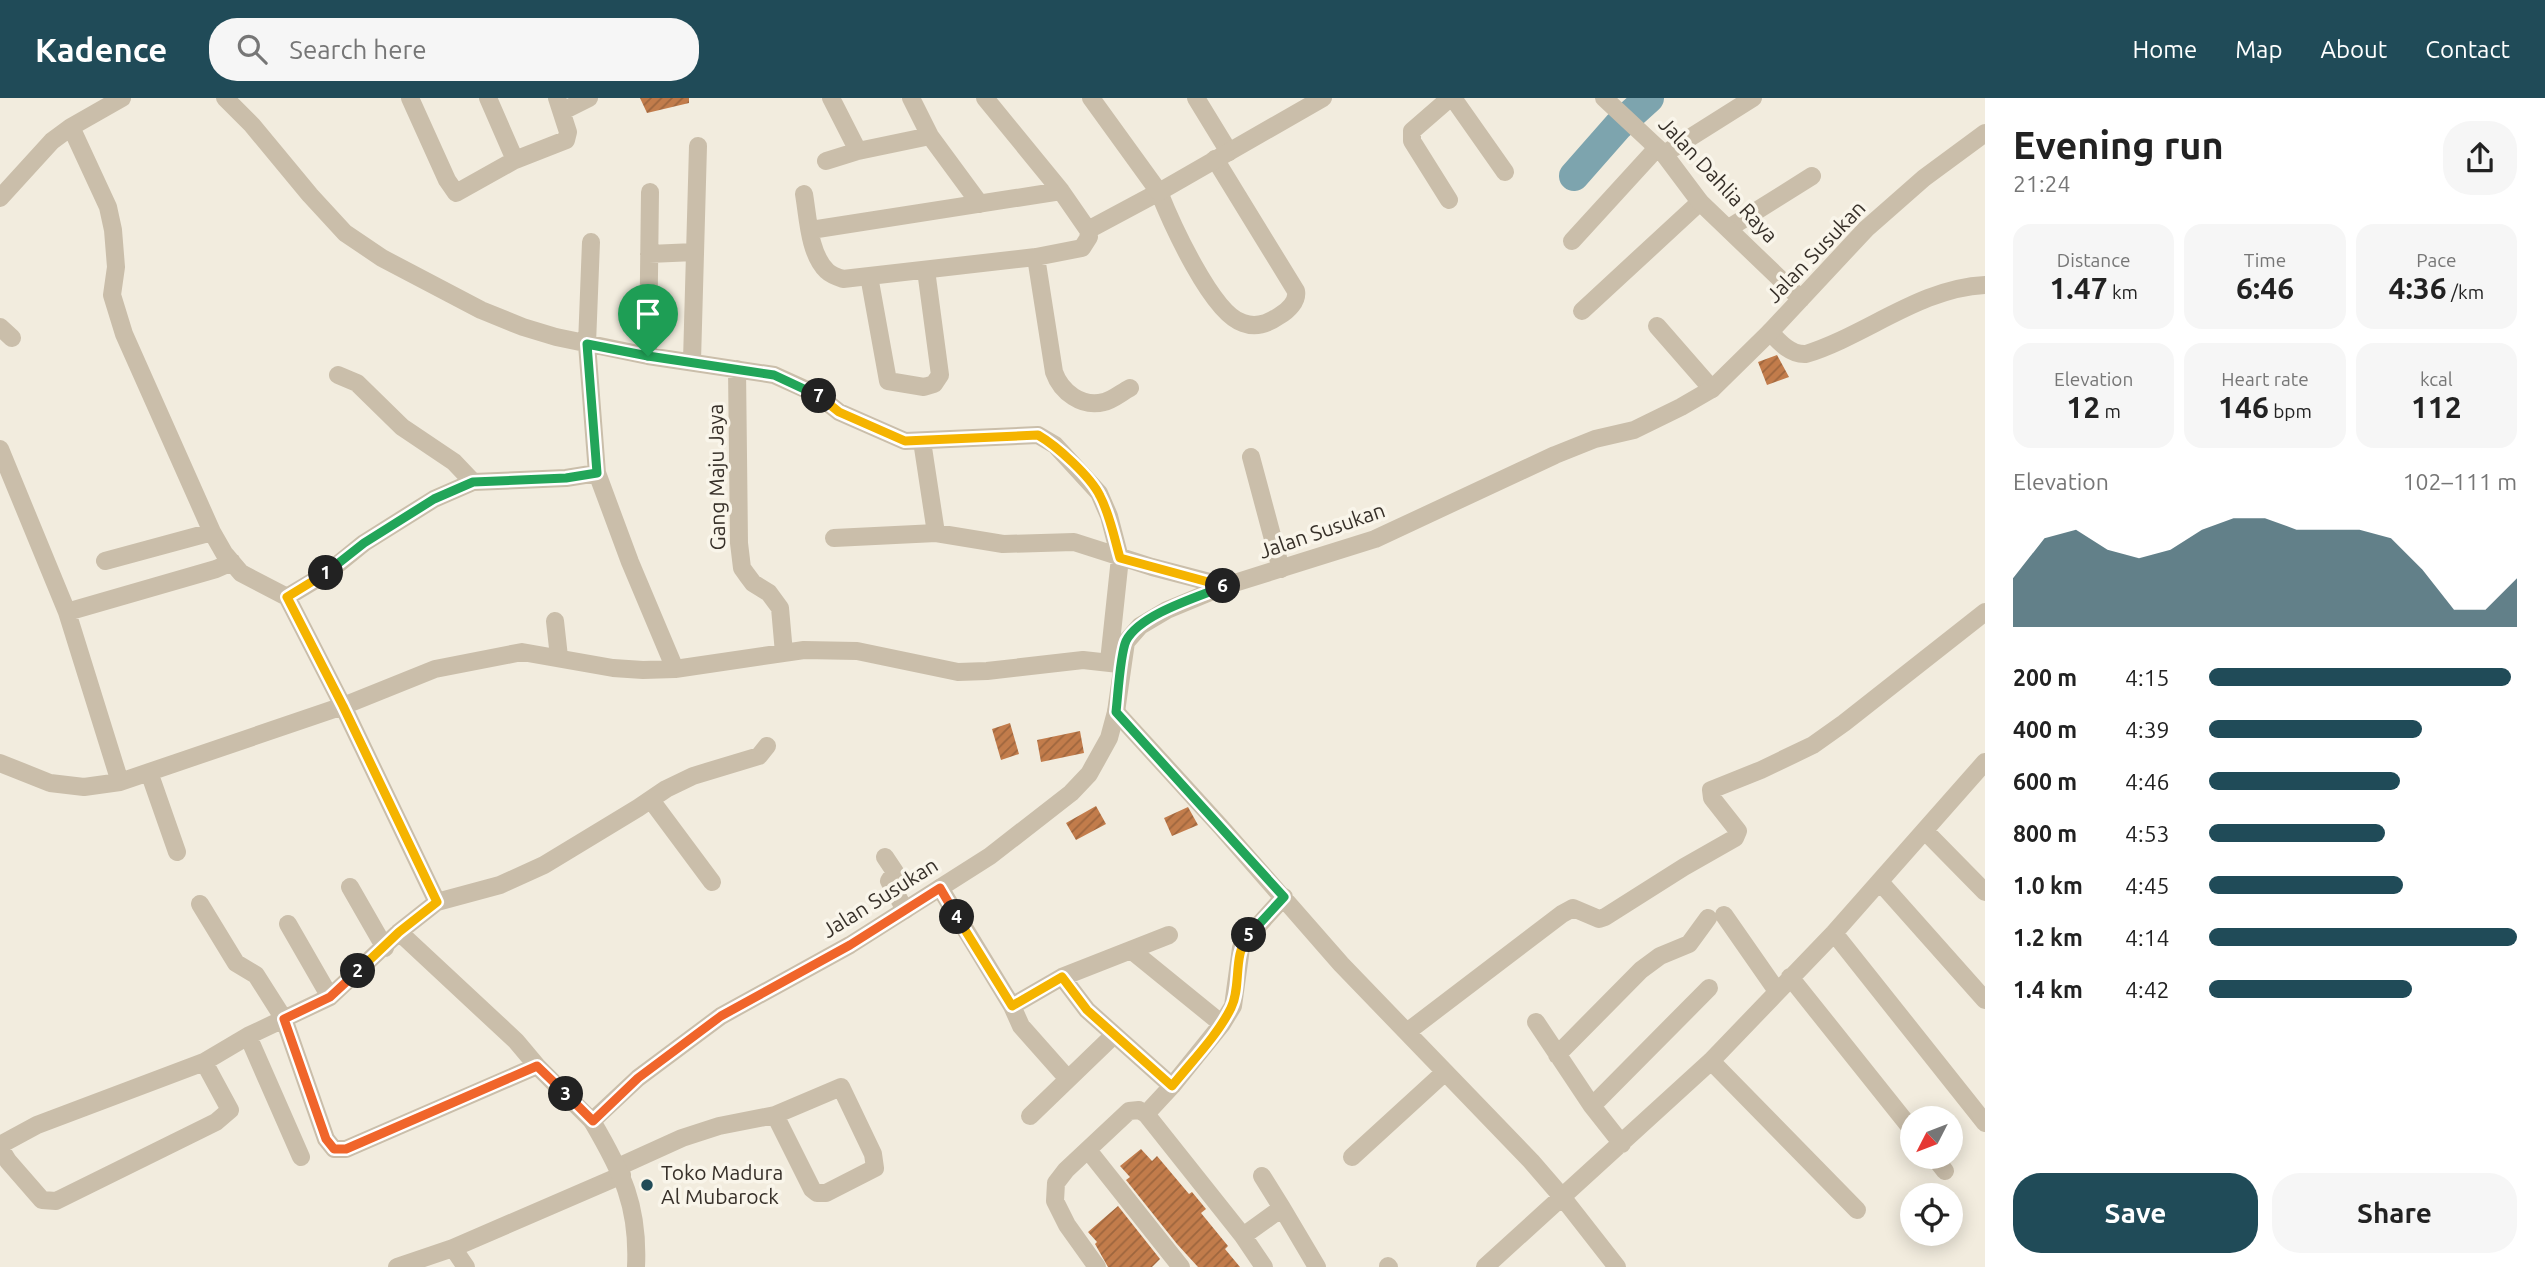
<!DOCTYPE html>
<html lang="en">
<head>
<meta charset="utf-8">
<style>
	:root { --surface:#fff; --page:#f6f6f6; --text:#222; --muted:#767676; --accent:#204b58 }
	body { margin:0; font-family:Ubuntu,sans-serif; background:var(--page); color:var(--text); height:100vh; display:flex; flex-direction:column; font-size:26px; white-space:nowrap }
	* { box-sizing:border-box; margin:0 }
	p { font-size:23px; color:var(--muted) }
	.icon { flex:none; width:38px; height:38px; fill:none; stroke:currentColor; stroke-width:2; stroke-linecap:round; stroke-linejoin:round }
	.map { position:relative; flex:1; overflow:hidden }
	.panel { display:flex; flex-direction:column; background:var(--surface); width:560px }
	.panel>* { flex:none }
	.needle { width:46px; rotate:228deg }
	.controls { position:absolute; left:1900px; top:1008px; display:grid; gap:14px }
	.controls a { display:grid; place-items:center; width:63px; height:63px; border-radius:50%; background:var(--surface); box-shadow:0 4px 18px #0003; font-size:35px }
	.pin { position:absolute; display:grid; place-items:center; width:60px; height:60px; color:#fff; margin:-72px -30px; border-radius:50% 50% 50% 0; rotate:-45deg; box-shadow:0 0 7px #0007 }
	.pin .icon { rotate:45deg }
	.km { position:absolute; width:35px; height:35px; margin:-18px; border-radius:50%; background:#222; color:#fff; font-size:19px; line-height:35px; text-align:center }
	.round { display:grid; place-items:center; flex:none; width:74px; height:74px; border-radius:28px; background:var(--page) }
	.headline { display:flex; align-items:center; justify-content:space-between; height:119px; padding:0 28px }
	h1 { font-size:38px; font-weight:700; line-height:52px }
	.metrics { display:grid; grid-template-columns:repeat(3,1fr); gap:10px; height:119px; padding:7px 28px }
	.metrics div { display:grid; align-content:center; border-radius:18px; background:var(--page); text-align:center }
	.metrics b { font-size:30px; font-weight:700 }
	.metrics small { font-size:19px; font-weight:400 }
	.metrics p { font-size:19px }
	.chart { height:196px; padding:14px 28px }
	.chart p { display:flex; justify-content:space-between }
	.chart svg { width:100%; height:126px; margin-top:7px; fill:var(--accent); opacity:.7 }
	.action { display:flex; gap:14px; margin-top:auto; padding:14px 28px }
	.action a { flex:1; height:80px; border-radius:28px; background:var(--accent); color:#fff; font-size:28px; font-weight:700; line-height:80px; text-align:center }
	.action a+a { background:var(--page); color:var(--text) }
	ul { padding:0 28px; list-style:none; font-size:23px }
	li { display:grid; grid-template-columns:112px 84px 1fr; align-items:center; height:52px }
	li i { height:18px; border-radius:9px; background:var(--accent) }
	header { display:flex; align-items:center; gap:42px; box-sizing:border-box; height:98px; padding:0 35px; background:var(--accent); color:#fff }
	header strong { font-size:33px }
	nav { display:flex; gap:38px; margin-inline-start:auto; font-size:24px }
	.search { width:490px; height:63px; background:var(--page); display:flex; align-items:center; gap:18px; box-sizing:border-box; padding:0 24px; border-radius:28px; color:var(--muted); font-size:26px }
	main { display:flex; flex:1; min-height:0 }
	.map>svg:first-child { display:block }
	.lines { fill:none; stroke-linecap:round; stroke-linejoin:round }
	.river { stroke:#7da4ae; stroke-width:30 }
	.building { fill:url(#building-hatch) }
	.minor { stroke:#cabeaa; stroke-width:18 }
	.tertiary { stroke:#cabeaa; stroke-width:18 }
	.split-1-casing { stroke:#fff; stroke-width:14 }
	.split-2-casing { stroke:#fff; stroke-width:14 }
	.split-3-casing { stroke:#fff; stroke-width:14 }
	.split-4-casing { stroke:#fff; stroke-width:14 }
	.split-5-casing { stroke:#fff; stroke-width:14 }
	.split-6-casing { stroke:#fff; stroke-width:14 }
	.split-7-casing { stroke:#fff; stroke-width:14 }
	.split-8-casing { stroke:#fff; stroke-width:14 }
	.split-1 { stroke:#22a559; stroke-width:9 }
	.split-2 { stroke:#f5b400; stroke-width:9 }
	.split-3 { stroke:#f0652b; stroke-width:9 }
	.split-4 { stroke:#f0652b; stroke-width:9 }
	.split-5 { stroke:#f5b400; stroke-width:9 }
	.split-6 { stroke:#22a559; stroke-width:9 }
	.split-7 { stroke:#f5b400; stroke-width:9 }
	.split-8 { stroke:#22a559; stroke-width:9 }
	.poi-dot { fill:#204b58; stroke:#f9f5ea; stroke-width:2.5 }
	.labels { text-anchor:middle; stroke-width:7; stroke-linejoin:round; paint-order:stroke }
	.street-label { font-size:21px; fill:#373029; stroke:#f9f5ea }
	.poi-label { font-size:21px; fill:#373029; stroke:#f9f5ea; text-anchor:start }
</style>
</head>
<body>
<header>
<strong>Kadence</strong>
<div class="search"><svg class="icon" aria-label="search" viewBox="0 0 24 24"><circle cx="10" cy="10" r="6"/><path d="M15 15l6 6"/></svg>Search here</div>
<nav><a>Home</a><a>Map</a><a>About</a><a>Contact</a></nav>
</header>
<main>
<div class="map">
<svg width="1985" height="1169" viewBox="0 0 1985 1169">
	<defs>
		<pattern id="building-hatch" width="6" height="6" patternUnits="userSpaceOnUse" patternTransform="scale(1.75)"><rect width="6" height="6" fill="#c27c4b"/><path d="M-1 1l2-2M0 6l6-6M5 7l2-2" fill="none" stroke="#9e663e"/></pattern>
	</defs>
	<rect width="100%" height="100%" fill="#f2ecde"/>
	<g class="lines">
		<path class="river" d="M1574,78L1618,28L1649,0"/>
	</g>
	<path class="building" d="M640,0H689V5L647,15Z
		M1777,257L1789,279L1767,287L1758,264Z
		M1010,625L1019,656L1001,662L992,631Z
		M1080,633L1084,655L1041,664L1037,642Z
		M1096,708L1106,726L1076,742L1066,725Z
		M1188,709L1198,727L1172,738L1164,720Z
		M1141,1051L1152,1063L1157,1058L1189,1096L1192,1094L1206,1111L1201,1115L1228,1148L1225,1151L1240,1169H1198L1177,1146L1126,1082L1130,1079L1120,1068Z
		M1118,1108L1160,1161L1152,1169H1108L1095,1146L1097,1144L1088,1134Z"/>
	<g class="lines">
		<path class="minor" d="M225,0L252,27L310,97L345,135L382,160L481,212L523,229L556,239L648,258L774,277L816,296L839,314L905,343L1038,337L1055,347L1099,395L1109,418L1120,460L1109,563
			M410,0L447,82L456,95L515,62L566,42L568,34L557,0
			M488,0L515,62
			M831,0L858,53
			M911,0L930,38L980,106
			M1196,0L1229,54
			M1453,0L1505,74
			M563,13L589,0
			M71,29L108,109L113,132L116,169L112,197L124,236L212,434L224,455L241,475L287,499L343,608L437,804
			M1664,56L1753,0
			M826,63L858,53L930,38
			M804,96C808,119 809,156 827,173C831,177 837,179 843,181L1036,159L1082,150L1089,139L1088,132L1061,93L985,0
			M0,100L52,43L71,29L122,0
			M1449,102L1412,43V33L1450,0
			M1729,130L1812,78
			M811,132L1061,93
			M1088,132L1159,94C1171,124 1212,216 1243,225C1256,230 1269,225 1279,218C1288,213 1298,203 1296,193L1215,61
			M1572,143L1657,50
			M591,144L587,246L597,375L630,464L675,571
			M649,156L695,154
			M1036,159L1054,274C1061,294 1082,310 1104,304C1113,302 1122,294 1130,290
			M869,178L888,283L924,289L934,286L940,277L926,172
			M1582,213L1700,104
			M1657,228L1712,291
			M0,229L12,240
			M1770,234C1780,245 1791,257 1806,256C1867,237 1920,190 1985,187
			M648,258L650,94
			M692,263L698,48
			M737,271L739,445L742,470L747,477L753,485L769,495L780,510L784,555
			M338,277L357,285L402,329L454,364L473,384
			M922,343L936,435
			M0,351L67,514L120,684
			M1251,359L1281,471
			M834,440L936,435L1003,446L1074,444L1152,469L1225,488
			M105,463L212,434
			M287,499L327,475L364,445L434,401L473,384L566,380L597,375
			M67,514L216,471L232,464
			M555,523L559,559
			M1116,614L1221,729L1341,866L1531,1063L1563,1100L1617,1169
			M0,665L50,685L84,689L120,684L343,608L435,571L522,554L613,570L643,572L675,571L804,552L857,553L958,574L987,573L1083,562L1119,566
			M149,674L177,754
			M651,702L712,784
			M1925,733L1985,794
			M885,759L895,774L889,783L905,812
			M1880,784L1985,902
			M350,789L385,850
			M940,790L1012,908
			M200,806L236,865L256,877L284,921L326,1041L334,1051H346L537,968
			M1724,817L1777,893
			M288,826L330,899
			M399,834L516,943L537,968L592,1023
			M1834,835L1985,1025
			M1131,852L1222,926
			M1062,879L1087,912L1172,988
			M1790,879L1913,1033
			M1536,924L1592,1008L1622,1046
			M1407,934L1562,816L1573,810L1599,821L1605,819L1684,769L1735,740L1738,733L1712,700L1711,692L1761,672L1813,647L1844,625L1985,514
			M248,938L301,1059
			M1557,957L1641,872L1660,858L1689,846L1708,820
			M1711,963L1857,1112
			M1068,981L1021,928L1012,908L1062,879L1169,837
			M1592,1008L1709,890
			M1146,1016L1172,988L1222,926L1233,908L1241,850L1245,842L1284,799
			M1030,1018L1114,937
			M0,1047L37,1027L204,964L248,938L330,899L399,834L437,804L500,787L544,767L638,710L666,691L693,678L759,658L767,648
			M0,1050L8,1063L42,1102L56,1103L216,1024L230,1012L204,964
			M1088,1052L1181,1169
			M1352,1059L1445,974
			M1934,1059L1945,1073
			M618,1069L682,1040L719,1028L775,1017L841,989L873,1056L875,1070L826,1095H817L812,1091L775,1017
			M1282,1110L1317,1169
			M1243,1138L1282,1110L1262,1078
			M453,1150L466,1169
			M1388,1168L1389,1169
			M397,1169L453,1150L622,1077
			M1097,1169L1067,1127L1055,1103L1056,1085L1066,1072L1129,1013L1139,1012L1146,1016L1243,1138L1264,1169
			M1485,1169L1711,963L1834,835L1985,664"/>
		<path class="tertiary" d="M1091,0L1159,94L1323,0
			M1604,0L1664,56L1700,104L1801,201
			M636,1169C639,1108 622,1074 592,1023L638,980L721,918L850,847L990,758L1071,695L1089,676L1109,640L1116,614L1126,544L1140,528L1167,512L1225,488L1375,441L1555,357L1595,341L1634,332L1681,309L1712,291L1770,234L1866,131L1924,80L1985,35"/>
	</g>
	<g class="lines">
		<g class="split-1-casing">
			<path id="split-1" d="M326,475L364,445L434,401L473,384L566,380L597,375L587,246L648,258"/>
		</g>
		<g class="split-2-casing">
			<path id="split-2" d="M326,475L287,499L343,608L437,804L399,834L358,873"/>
		</g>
		<g class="split-3-casing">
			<path id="split-3" d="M358,873L330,899L284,921L326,1041L334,1051H346L537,968L566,996"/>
		</g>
		<g class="split-4-casing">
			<path id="split-4" d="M566,996L593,1023L638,980L721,918L850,847L940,790L957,819"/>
		</g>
		<g class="split-5-casing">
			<path id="split-5" d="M957,819L1012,908L1062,879L1087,912L1172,988C1192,963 1217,938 1231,910C1242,888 1232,857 1249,837"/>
		</g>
		<g class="split-6-casing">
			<path id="split-6" d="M1223,488H1225C1198,499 1140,516 1126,543C1120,557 1118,597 1116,614L1284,799L1249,837"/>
		</g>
		<g class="split-7-casing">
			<path id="split-7" d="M819,298L839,314L905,343L1038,337C1057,348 1091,379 1100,398C1110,417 1114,439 1120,460L1223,488"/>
		</g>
		<g class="split-8-casing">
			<path id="split-8" d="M648,258L774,277L819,298"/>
		</g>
		<use href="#split-1" class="split-1"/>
		<use href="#split-2" class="split-2"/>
		<use href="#split-3" class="split-3"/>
		<use href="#split-4" class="split-4"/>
		<use href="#split-5" class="split-5"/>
		<use href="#split-6" class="split-6"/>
		<use href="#split-7" class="split-7"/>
		<use href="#split-8" class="split-8"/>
	</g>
	<circle class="poi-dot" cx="647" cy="1087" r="7"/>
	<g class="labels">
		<g class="street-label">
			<text transform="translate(1718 82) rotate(47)" y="7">Jalan Dahlia Raya</text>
			<text transform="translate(1816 154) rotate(-46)" y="7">Jalan Susukan</text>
			<text transform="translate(717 379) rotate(-91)" y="7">Gang Maju Jaya</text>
			<text transform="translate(1322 433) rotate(-19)" y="7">Jalan Susukan</text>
			<text transform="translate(880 800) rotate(-32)" y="7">Jalan Susukan</text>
		</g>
		<g class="poi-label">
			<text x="661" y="1082">Toko Madura<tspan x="661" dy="24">Al Mubarock</tspan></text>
		</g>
	</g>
</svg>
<div class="controls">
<a><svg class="needle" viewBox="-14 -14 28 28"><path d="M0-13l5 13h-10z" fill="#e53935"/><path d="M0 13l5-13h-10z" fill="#767676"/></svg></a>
<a><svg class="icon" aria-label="locate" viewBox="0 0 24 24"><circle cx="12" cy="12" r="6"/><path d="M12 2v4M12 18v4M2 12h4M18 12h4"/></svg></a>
</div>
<div class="pin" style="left:648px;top:258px;background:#1e9e55"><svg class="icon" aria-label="arrive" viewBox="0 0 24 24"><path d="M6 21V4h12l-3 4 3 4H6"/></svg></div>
<b class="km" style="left:326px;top:475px">1</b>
<b class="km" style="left:358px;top:873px">2</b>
<b class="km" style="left:566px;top:996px">3</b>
<b class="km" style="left:957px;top:819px">4</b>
<b class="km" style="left:1249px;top:837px">5</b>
<b class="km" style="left:1223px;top:488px">6</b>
<b class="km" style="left:819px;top:298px">7</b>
</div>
<section class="panel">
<div class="headline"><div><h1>Evening run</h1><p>21:24</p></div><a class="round"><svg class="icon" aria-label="share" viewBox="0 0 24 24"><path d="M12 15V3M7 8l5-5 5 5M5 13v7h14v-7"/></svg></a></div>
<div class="metrics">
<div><p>Distance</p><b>1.47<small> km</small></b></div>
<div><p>Time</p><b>6:46</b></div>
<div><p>Pace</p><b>4:36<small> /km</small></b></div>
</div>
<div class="metrics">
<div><p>Elevation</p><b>12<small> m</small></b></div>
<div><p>Heart rate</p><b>146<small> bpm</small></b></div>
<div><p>kcal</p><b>112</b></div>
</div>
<div class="chart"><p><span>Elevation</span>102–111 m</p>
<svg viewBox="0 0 160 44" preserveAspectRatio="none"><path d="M0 44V27L10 13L20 10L30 17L40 20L50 17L60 10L70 6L80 6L90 10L100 10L110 10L120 13L130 24L140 38L150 38L160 27V44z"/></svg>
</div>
<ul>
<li><b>200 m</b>4:15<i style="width:98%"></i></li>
<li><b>400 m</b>4:39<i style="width:69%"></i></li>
<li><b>600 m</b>4:46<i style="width:62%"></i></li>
<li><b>800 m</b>4:53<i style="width:57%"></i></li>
<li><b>1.0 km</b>4:45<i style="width:63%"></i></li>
<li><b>1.2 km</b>4:14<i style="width:100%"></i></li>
<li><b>1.4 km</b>4:42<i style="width:66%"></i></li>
</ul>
<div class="action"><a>Save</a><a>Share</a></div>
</section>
</main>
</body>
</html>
